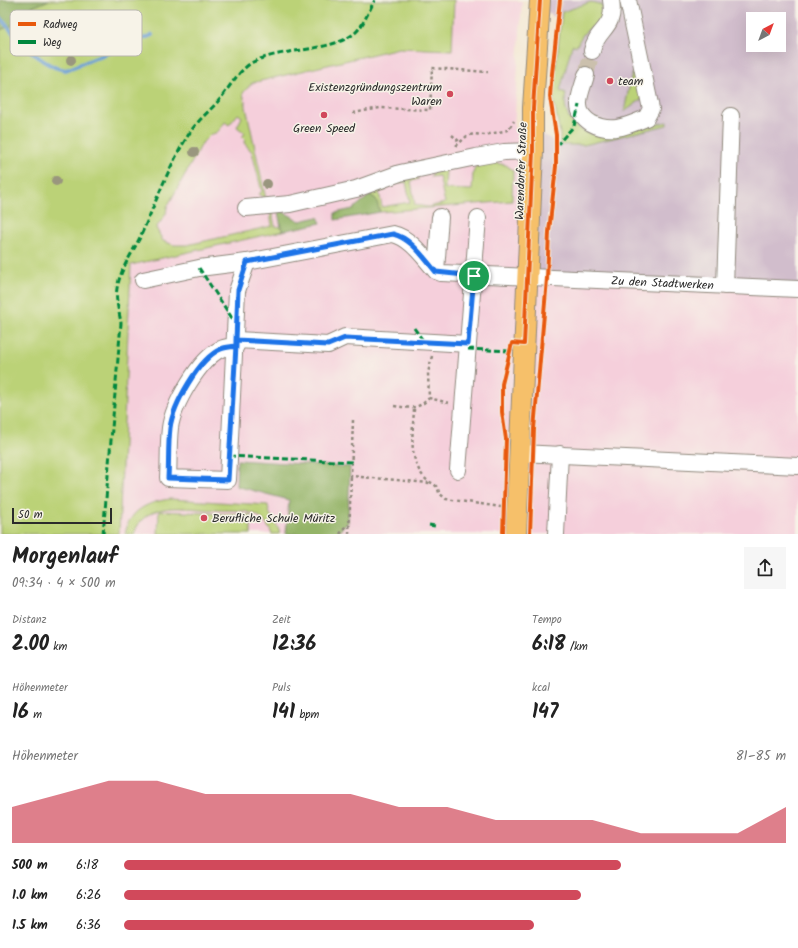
<!DOCTYPE html>
<html lang="de">
<head>
<meta charset="utf-8">
<style>
	:root { --surface:#fff; --page:#f6f6f6; --text:#222; --muted:#767676; --accent:#d1495b }
	body { margin:0; font-family:Kalam,sans-serif; background:var(--page); color:var(--text); height:100vh; display:flex; flex-direction:column; font-size:15px; white-space:nowrap }
	* { box-sizing:border-box; margin:0 }
	p { font-size:13px; color:var(--muted) }
	.icon { flex:none; width:22px; height:22px; fill:none; stroke:currentColor; stroke-width:2; stroke-linecap:round; stroke-linejoin:round }
	.map { position:relative; height:534px; overflow:hidden }
	.panel { display:flex; flex-direction:column; background:var(--surface); flex:1 }
	.panel>* { flex:none }
	.needle { width:26px; rotate:41deg }
	.tools { position:absolute; left:746px; top:12px; display:grid; gap:8px }
	.tools a { display:grid; place-items:center; width:40px; height:40px; border-radius:0px; background:var(--surface); box-shadow:0 4px 16px #0002; font-size:20px }
	.scale { position:absolute; left:12px; bottom:10px; width:100px; box-sizing:border-box; padding-left:4px; border:2px solid #2b2b2b; border-top:0; font-size:11px; line-height:14px; white-space:nowrap; color:#2b2b2b; -webkit-text-stroke:3px #f7f3e8; paint-order:stroke }
	.pin { position:absolute; display:grid; place-items:center; width:34px; height:34px; color:#fff; margin:-17px; border:2px solid #fff; border-radius:50%; box-shadow:0 1px 4px #0007 }
	.round { display:grid; place-items:center; flex:none; width:42px; height:42px; border-radius:0px; background:var(--page) }
	.head { display:flex; align-items:center; justify-content:space-between; height:68px; padding:0 12px }
	h1 { font-size:22px; font-weight:700; line-height:30px }
	.stats { display:grid; grid-template-columns:repeat(3,1fr); gap:6px; height:68px; padding:4px 12px }
	.stats div { display:grid; align-content:center }
	.stats b { font-size:20px; font-weight:700 }
	.stats small { font-size:11px; font-weight:400 }
	.stats p { font-size:11px }
	.chart { height:112px; padding:8px 12px }
	.chart p { display:flex; justify-content:space-between }
	.chart svg { width:100%; height:72px; margin-top:4px; fill:var(--accent); opacity:.7 }
	ul { padding:0 12px; list-style:none; font-size:13px }
	li { display:grid; grid-template-columns:64px 48px 1fr; align-items:center; height:30px }
	li i { height:10px; border-radius:5px; background:var(--accent) }
	.map>svg:first-child { display:block }
	.built { fill:#f5cfdb }
	.industrial { fill:#d1bdcc; fill-rule:evenodd }
	.green { fill:#bbd277; stroke:#737e51 }
	.forest { fill:#94b468; stroke:#60704a }
	.lines { fill:none; stroke-linecap:round; stroke-linejoin:round }
	.stream { stroke:#689dd5; stroke-width:4 }
	.minor-tunnel { stroke:#cbc0ad; stroke-width:16; stroke-dasharray:16 8; stroke-linecap:butt }
	.minor-casing { stroke:#8f887c; stroke-width:18 }
	.major-casing { stroke:#8f887c; stroke-width:22 }
	.path { stroke:#8f887c; stroke-width:2.5; stroke-dasharray:3 3; stroke-linecap:butt }
	.minor { stroke:#fff; stroke-width:16 }
	.major { stroke:#f6c06b; stroke-width:20 }
	.quiet { stroke:#00873e; stroke-width:3; stroke-dasharray:6 3; stroke-linecap:butt }
	.cycleway-casing { stroke:#f7f3e8; stroke-width:6 }
	.cycleway { stroke:#e8590c; stroke-width:4 }
	.tree { fill:#99967e }
	.route-casing { stroke:#fff; stroke-width:8 }
	.route { stroke:#1a73e8; stroke-width:5 }
	.poi-dot { fill:#d1495b; stroke:#f7f3e8; stroke-width:1.5 }
	.labels { text-anchor:middle; stroke-width:3; stroke-linejoin:round; paint-order:stroke }
	.poi-label { font-size:12px; fill:#2b2b2b; stroke:#f7f3e8; text-anchor:start }
	.street-label { font-size:12px; fill:#2b2b2b; stroke:#f7f3e8 }
	.key { fill:#f7f3e8; stroke:#bab7af; stroke-width:1 }
	.key-label { font-size:11px; fill:#2b2b2b }
</style>
</head>
<body>
<div class="map">
<svg width="798" height="534" viewBox="0 0 798 534">
	<rect width="100%" height="100%" fill="#f7f3e8"/>
	<filter id="ink" filterUnits="userSpaceOnUse"><feTurbulence type="fractalNoise" baseFrequency=".025" numOctaves="2"/><feDisplacementMap in="SourceGraphic" scale="8" xChannelSelector="R" yChannelSelector="G"/><feConvolveMatrix kernelMatrix="1 2 1 2 8 2 1 2 1" color-interpolation-filters="sRGB"/></filter>
	<filter id="wash" filterUnits="userSpaceOnUse"><feTurbulence type="fractalNoise" baseFrequency=".012" numOctaves="4" result="noise"/><feDisplacementMap in="SourceGraphic" scale="16" xChannelSelector="R" yChannelSelector="G"/><feGaussianBlur stdDeviation="0.9" result="paint"/><feColorMatrix in="noise" values="0 0 0 0 0 0 0 0 0 0 0 0 0 0 0 0 0 1.4 0 .05"/><feComposite in="paint" operator="in"/></filter>
	<g filter="url(#wash)">
		<rect width="100%" height="100%" fill="#f3e5cd"/>
		<path class="built" d="M454,0L522,1L514,130L533,128V151L798,289V534H119L131,265L197,141L252,83L399,48L452,50Z"/>
		<path class="industrial" d="M540,0H561L562,8V0H798V289L527,278L533,128L560,145V133L553,97L557,41L562,20L540,10ZM753,19H779V45H753Z"/>
		<path class="green" d="M49,0H454L452,50L399,48L252,83L243,93L266,199L258,194L262,192L252,152L244,143L246,140L242,137L245,133L237,127L242,117L238,114L229,125L225,122C222,126 219,134 211,134L203,142L167,207L166,214L156,228L163,241L174,245H187L272,226L270,212H272L275,226L281,227L283,231L131,265L119,534H0V30L21,22L30,8Z
			M591,2L599,4L605,8L603,23C589,27 582,32 577,46L572,45L560,91L566,93C561,118 578,136 604,135L667,122V125L584,145H560V133L553,97L554,83L562,12Z
			M632,73L636,75L642,99L624,112Z
			M491,162L506,165L513,170L512,201L380,212L376,199L370,195L382,186L387,190L379,192L382,207L410,202L406,182L398,183L401,179L414,176L419,179L411,181L415,205L428,207L445,203L439,176L430,177L433,172L446,170L445,189L472,190L473,173L476,165Z
			M170,499L268,505C269,519 277,521 280,534H272C268,525 261,515 251,513C240,509 226,511 214,510C186,509 145,499 134,534H125C129,510 148,502 170,499Z
			M159,511L251,515V534H158Z"/>
		<path class="forest" d="M0,0H49L30,8L21,22L0,30Z
			M370,195L376,199L380,212L335,220V213L353,209Z
			M280,210L300,221L318,217L321,223L283,231L281,227L278,212Z
			M237,460L350,467L348,523L343,526L339,534H286L289,500L236,486Z"/>
		<g class="lines">
			<path class="stream" d="M0,18C16,36 41,68 66,70L152,35"/>
		</g>
	</g>
	<g filter="url(#ink)">
		<g class="lines">
			<path class="minor-tunnel" d="M586,75L592,51"/>
			<g class="minor-casing">
				<g id="minor">
					<path d="M592,51C597,27 616,30 611,0"/>
					<path d="M586,75C584,84 578,96 579,105C579,113 585,119 591,123C611,134 627,126 646,118L651,109L628,0"/>
					<path d="M246,208L290,204L356,189L400,173L476,157L504,152L533,151"/>
					<path d="M436,271L440,217"/>
					<path id="s1" d="M143,280L199,268L247,262L393,234C411,238 424,258 436,271L441,273L798,289"/>
					<path d="M725,286L731,116"/>
					<path d="M236,340L328,345L345,337L468,344"/>
					<path d="M236,346C231,347 225,347 221,349C199,359 173,405 170,428C168,445 169,462 168,478L228,480L237,291L247,262"/>
					<path d="M520,453L798,466"/>
					<path d="M458,470L478,218"/>
					<path d="M556,534L560,454"/>
				</g>
			</g>
			<g class="major-casing">
				<path id="major" d="M516,534L533,151V108L540,0"/>
			</g>
			<path class="path" d="M353,113L380,108L430,110L432,68L488,72
				M452,135L461,143
				M456,146L467,136L474,134L485,135L508,130L514,121
				M432,356L428,373L429,398L449,403
				M394,406C410,408 418,410 429,398
				M414,409C413,431 408,457 423,476C429,485 437,481 439,493L446,499L501,507
				M353,420L351,476L429,483
				M340,534L344,528L349,525
				M349,534L351,476"/>
			<use href="#minor" class="minor"/>
			<use href="#major" class="major"/>
			<path class="quiet" d="M556,146L574,126L579,105
				M199,268L232,318L237,319
				M414,328L424,342
				M468,349L510,351
				M229,456L352,462
				M429,525L435,526
				M103,534L121,323C119,310 114,297 118,284C122,266 134,251 141,235C157,200 169,164 191,131C199,119 212,109 221,98C230,86 240,69 253,62C281,48 332,52 355,33C364,25 369,10 375,0"/>
			<g class="cycleway-casing">
				<path id="cycleway" d="M503,534L506,439L502,412V384L512,343L524,344L533,151V108L540,0
					M530,534L534,429L547,279L549,232L556,166V135L550,97L551,83L560,0"/>
			</g>
			<use href="#cycleway" class="cycleway"/>
		</g>
		<g class="tree">
			<circle cx="71" cy="60" r="5"/>
			<circle cx="194" cy="152" r="5"/>
			<circle cx="56" cy="181" r="5"/>
			<circle cx="267" cy="184" r="5"/>
		</g>
	</g>
	<g class="lines" filter="url(#ink)">
		<g class="route-casing">
			<path id="route" d="M474,276L468,344L345,338L328,345L236,340V346C231,347 225,347 221,349C199,358 173,405 170,428C168,445 169,462 168,478L228,480L236,346V340L238,290L247,262L393,234C411,238 424,258 436,272L474,276"/>
		</g>
		<use href="#route" class="route"/>
	</g>
	<g class="poi-dot">
		<circle cx="610" cy="81" r="4"/>
		<circle cx="450" cy="94" r="4"/>
		<circle cx="324" cy="115" r="4"/>
		<circle cx="204" cy="518" r="4"/>
	</g>
	<g class="labels">
		<g class="poi-label">
			<text x="618" y="85">team</text>
			<text x="442" y="91" text-anchor="end">Existenzgründungszentrum<tspan x="442" dy="14">Waren</tspan></text>
			<text x="324" y="132" text-anchor="middle">Green Speed</text>
			<text x="212" y="522">Berufliche Schule Müritz</text>
		</g>
		<g class="street-label">
			<text transform="translate(521 171) rotate(-88)" y="4">Warendorfer Straße</text>
			<text dy="4" stroke="none"><textPath href="#s1" startOffset="539">Zu den Stadtwerken</textPath></text>
		</g>
	</g>
	<rect x="10" y="10" width="132" height="46" rx="6" class="key"/>
	<rect x="18" y="22" width="18" height="4" fill="#e8590c"/>
	<rect x="18" y="40" width="18" height="4" fill="#00873e"/>
	<g class="key-label">
		<text x="43" y="28">Radweg</text>
		<text x="43" y="46">Weg</text>
	</g>
</svg>
<div class="tools">
<a><svg class="needle" viewBox="-14 -14 28 28"><path d="M0-13l5 13h-10z" fill="#e53935"/><path d="M0 13l5-13h-10z" fill="#767676"/></svg></a>
</div>
<div class="scale">50 m</div>
<div class="pin" style="left:474px;top:276px;background:#1e9e55"><svg class="icon" aria-label="arrive" viewBox="0 0 24 24"><path d="M6 21V4h12l-3 4 3 4H6"/></svg></div>
</div>
<section class="panel">
<div class="head"><div><h1>Morgenlauf</h1><p>09:34 · 4 × 500 m</p></div><a class="round"><svg class="icon" aria-label="share" viewBox="0 0 24 24"><path d="M12 15V3M7 8l5-5 5 5M5 13v7h14v-7"/></svg></a></div>
<div class="stats">
<div><p>Distanz</p><b>2.00<small> km</small></b></div>
<div><p>Zeit</p><b>12:36</b></div>
<div><p>Tempo</p><b>6:18<small> /km</small></b></div>
</div>
<div class="stats">
<div><p>Höhenmeter</p><b>16<small> m</small></b></div>
<div><p>Puls</p><b>141<small> bpm</small></b></div>
<div><p>kcal</p><b>147</b></div>
</div>
<div class="chart"><p><span>Höhenmeter</span>81–85 m</p>
<svg viewBox="0 0 160 44" preserveAspectRatio="none"><path d="M0 44V22L10 14L20 6L30 6L40 14L50 14L60 14L70 14L80 22L90 22L100 30L110 30L120 30L130 38L140 38L150 38L160 22V44z"/></svg>
</div>
<ul>
<li><b>500 m</b>6:18<i style="width:75%"></i></li>
<li><b>1.0 km</b>6:26<i style="width:69%"></i></li>
<li><b>1.5 km</b>6:36<i style="width:62%"></i></li>
</ul>
</section>
</body>
</html>
